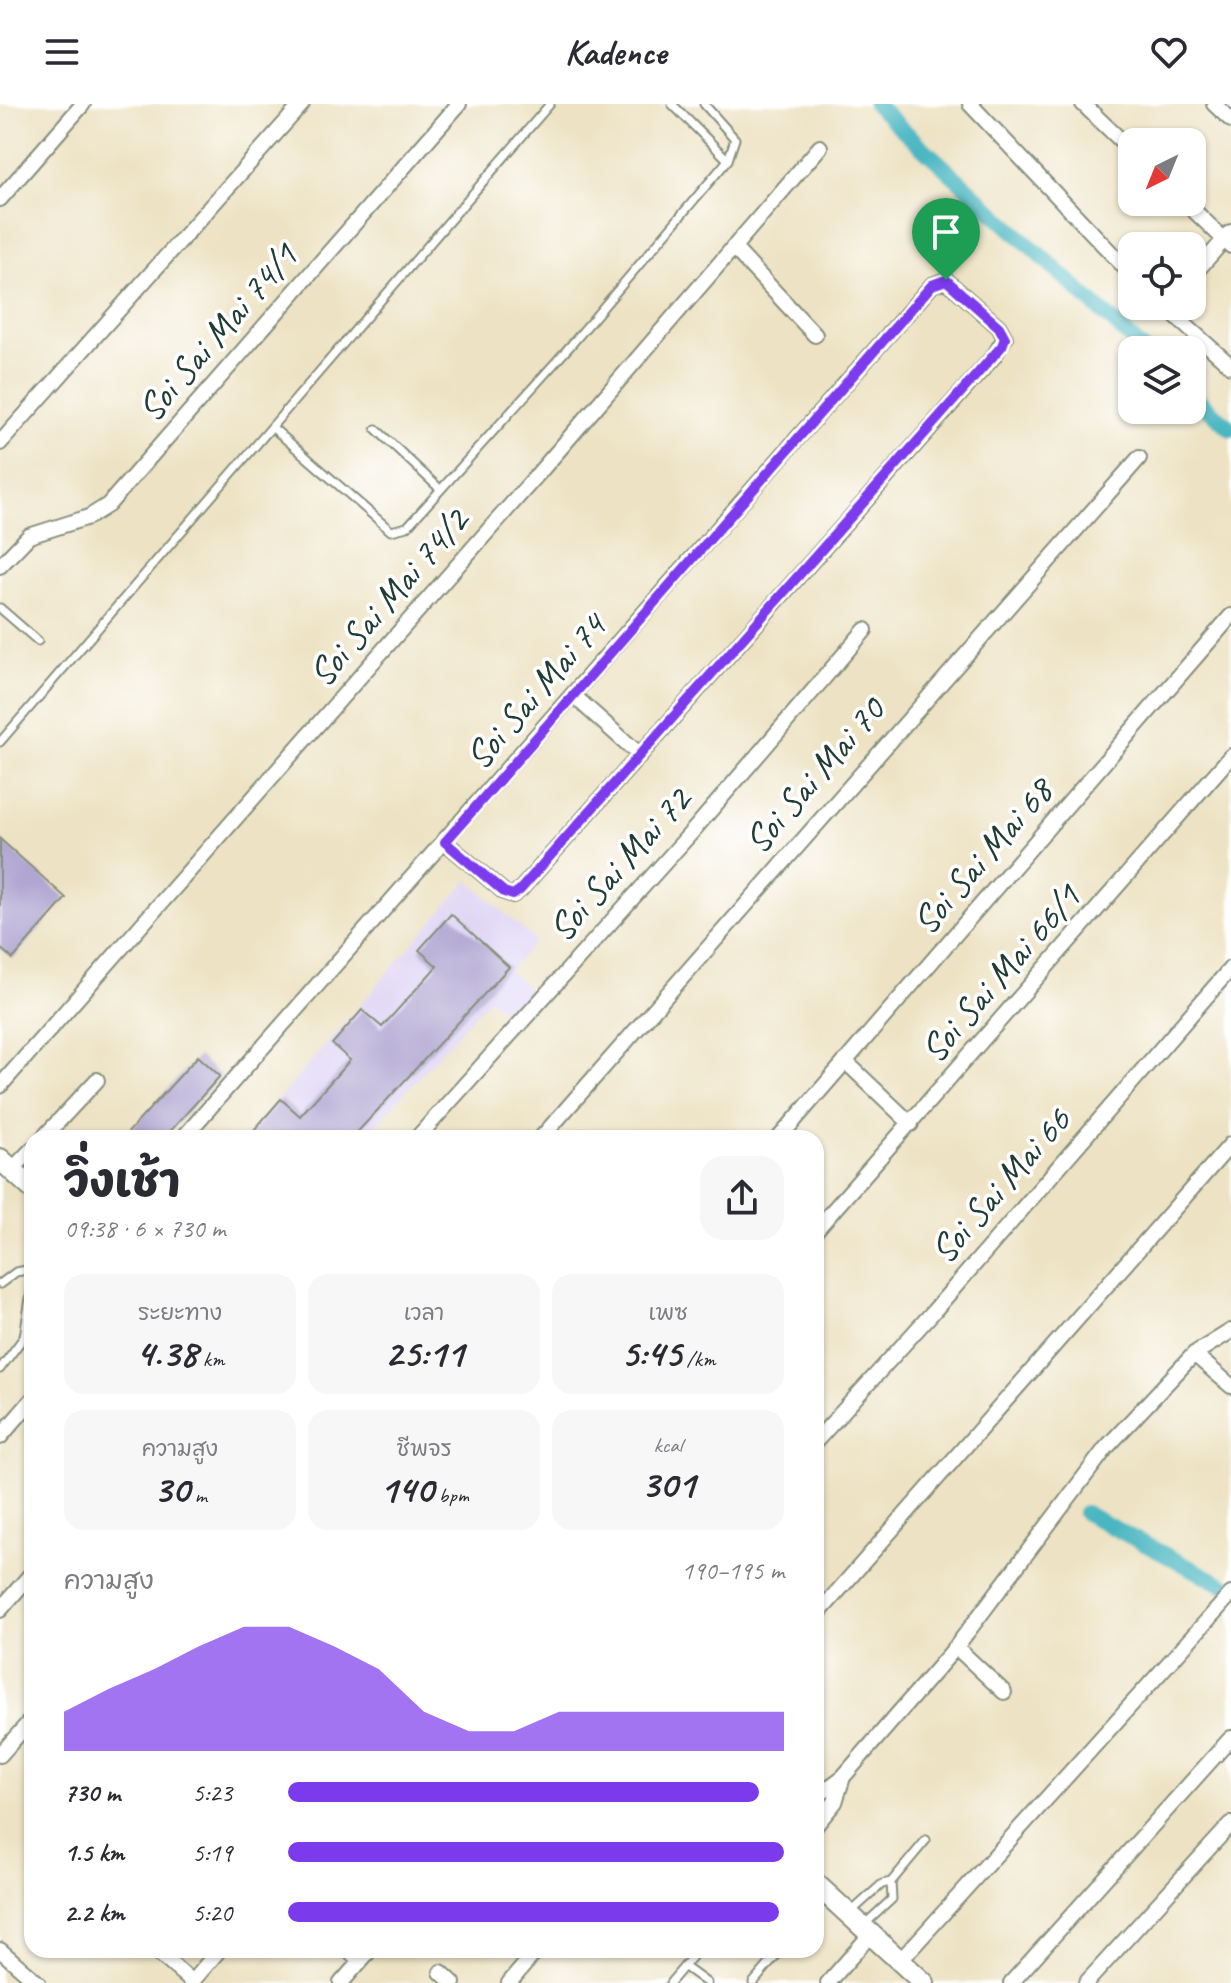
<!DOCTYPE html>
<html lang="th">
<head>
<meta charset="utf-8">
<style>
	:root { --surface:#fff; --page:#f7f7f7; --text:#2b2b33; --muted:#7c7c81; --accent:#7c3aed }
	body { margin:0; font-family:Caveat,"Playpen Sans Thai",sans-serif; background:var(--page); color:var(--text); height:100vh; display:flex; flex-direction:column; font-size:30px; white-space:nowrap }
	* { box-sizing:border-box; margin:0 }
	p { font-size:26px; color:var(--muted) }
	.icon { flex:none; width:44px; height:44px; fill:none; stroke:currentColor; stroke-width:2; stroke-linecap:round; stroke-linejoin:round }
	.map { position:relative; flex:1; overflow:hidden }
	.panel { position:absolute; left:24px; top:1026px; width:800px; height:828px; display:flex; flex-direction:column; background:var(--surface); border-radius:24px; box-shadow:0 2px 6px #0004 }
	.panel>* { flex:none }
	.needle { width:52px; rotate:223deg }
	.fabs { position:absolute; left:1118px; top:24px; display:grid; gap:16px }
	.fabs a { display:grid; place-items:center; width:88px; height:88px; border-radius:16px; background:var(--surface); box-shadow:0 2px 6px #0004; font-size:40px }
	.pin { position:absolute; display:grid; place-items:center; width:68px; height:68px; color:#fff; margin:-82px -34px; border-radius:50% 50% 50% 0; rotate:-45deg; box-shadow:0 0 8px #0007 }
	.pin .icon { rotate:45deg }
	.round { display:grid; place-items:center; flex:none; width:84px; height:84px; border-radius:24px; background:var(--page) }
	.overview { display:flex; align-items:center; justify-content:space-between; height:136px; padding:0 40px }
	h1 { font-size:44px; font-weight:800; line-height:60px }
	.figures { display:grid; grid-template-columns:repeat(3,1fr); gap:12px; height:136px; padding:8px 40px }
	.figures div { display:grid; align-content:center; border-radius:20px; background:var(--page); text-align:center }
	.figures b { font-size:40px; font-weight:800 }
	.figures small { font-size:22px; font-weight:400 }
	.figures p { font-size:22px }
	.chart { height:224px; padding:16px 40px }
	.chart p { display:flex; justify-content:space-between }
	.chart svg { width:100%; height:144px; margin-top:8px; fill:var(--accent); opacity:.7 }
	ul { padding:0 40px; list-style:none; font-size:26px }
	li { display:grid; grid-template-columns:128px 96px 1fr; align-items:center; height:60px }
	li i { height:20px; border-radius:10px; background:var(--accent) }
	header { display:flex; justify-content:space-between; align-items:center; height:104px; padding:0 40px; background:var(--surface); font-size:36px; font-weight:800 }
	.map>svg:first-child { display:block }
	.built { fill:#dfd5f5 }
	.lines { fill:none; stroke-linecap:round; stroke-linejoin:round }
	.canal { stroke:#48b6c1; stroke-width:16 }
	.building { fill:#b0a6d2 }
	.lane-casing { stroke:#86907c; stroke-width:11 }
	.street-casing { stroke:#86907c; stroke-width:18 }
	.secondary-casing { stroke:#86907c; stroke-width:24 }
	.lane { stroke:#fff; stroke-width:7 }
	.street { stroke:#fff; stroke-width:14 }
	.secondary { stroke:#fff; stroke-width:20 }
	.route-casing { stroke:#fff; stroke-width:16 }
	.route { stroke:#7c3aed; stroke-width:10 }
	.labels { text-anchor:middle; stroke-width:7; stroke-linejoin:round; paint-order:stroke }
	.street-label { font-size:38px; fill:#1f3d34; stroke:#fff }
</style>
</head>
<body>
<header><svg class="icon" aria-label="menu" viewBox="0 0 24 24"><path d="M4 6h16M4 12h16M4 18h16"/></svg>Kadence<svg class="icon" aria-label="heart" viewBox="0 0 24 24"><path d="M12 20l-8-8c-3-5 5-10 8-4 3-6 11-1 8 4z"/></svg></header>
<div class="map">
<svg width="1231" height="1879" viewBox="0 0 1231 1879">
	<rect width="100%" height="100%" fill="#fff"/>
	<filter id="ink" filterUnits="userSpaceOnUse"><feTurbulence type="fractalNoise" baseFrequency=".0125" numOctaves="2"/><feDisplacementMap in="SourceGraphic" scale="16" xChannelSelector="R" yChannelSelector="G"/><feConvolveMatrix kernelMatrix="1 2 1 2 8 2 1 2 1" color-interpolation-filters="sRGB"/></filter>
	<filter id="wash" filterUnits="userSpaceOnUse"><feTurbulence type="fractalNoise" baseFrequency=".006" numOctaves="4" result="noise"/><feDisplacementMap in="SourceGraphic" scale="32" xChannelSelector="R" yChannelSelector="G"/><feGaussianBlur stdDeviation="1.8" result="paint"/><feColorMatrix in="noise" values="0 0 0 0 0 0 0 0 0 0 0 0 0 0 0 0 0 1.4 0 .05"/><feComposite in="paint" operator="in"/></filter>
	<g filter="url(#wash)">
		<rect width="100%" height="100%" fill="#ede2c3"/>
		<path class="built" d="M468,776L536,837L509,867L536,891L514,916L489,895L364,1034H245Z"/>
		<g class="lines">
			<path class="canal" d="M875,0L1144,246
				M1192,290L1231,325
				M1085,1409L1231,1485"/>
		</g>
		<g id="blocks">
			<path class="building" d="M0,735L66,794L13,855L0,844Z
				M451,810L509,863L477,898L352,1034H247L281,995L300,1012L350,956L332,940L362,906L382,923L437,862L419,846Z
				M198,952L220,972L164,1034H123Z"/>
		</g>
	</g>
	<g filter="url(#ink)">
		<use href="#blocks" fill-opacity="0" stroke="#86907c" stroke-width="2"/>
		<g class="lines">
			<g class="lane-casing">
				<path id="lane" d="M672,0L728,56
					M273,324L391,427L407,423L571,241L728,56L735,35L704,0
					M376,325L440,385
					M0,504L38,537
					M0,638L550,0
					M0,1180L16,1168L32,1165
					M0,1265L24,1233L32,1181
					M851,1808L882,1780L891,1778L926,1736
					M865,1820L892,1795L891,1778
					M685,1863L707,1879
					M670,1879L698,1846
					M753,1879L778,1850"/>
			</g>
			<g class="street-casing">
				<path id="street" d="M970,0L1132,171
					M1083,0L1132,47
					M1214,0L1231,16
					M0,95L83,0
					M1185,98L1231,142
					M733,143L815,231
					M1192,172L1231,128
					M1164,202L1231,262
					M0,339L302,0
					M0,462L29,432L89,413L108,401L459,0
					M574,592L640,651
					M845,957L911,1020
					M0,982L545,362L820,43
					M43,1034L97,976
					M183,1034L932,181L946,176L999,223L1005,234L994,252L520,786L513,791L504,788L445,738
					M417,1034L691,729L865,526
					M541,1034L1139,354
					M779,1034L1231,512
					M12,1066L32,1045
					M816,1126L1231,652
					M1194,1250L1231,1282
					M0,1333L32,1296
					M816,1337L933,1208L1231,864
					M0,1506L32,1469
					M816,1512L1231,1040
					M956,1543L1004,1588
					M0,1651L32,1615
					M816,1693L843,1673L956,1543L1106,1344L1194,1250L1231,1227
					M816,1721L835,1698L843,1673
					M0,1846L38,1879
					M155,1846L192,1878
					M348,1846L360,1858
					M900,1857L1231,1490
					M441,1868L453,1879
					M191,1879L219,1846
					M341,1879L370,1846
					M509,1879L537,1846
					M828,1879L871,1830
					M1011,1879L1231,1634
					M1086,1879L1231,1720"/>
			</g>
			<g class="secondary-casing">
				<path id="secondary" d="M0,1055L32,1084
					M816,1780L924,1879"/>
			</g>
			<use href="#lane" class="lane"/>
			<use href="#street" class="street"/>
			<use href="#secondary" class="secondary"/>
		</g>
	</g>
	<g class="lines" filter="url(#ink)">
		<g class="route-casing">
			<path id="route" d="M946,176L999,223L1005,234L1002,242L520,786L513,791L504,788L445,738L932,181Z"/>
		</g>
		<use href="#route" class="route"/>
	</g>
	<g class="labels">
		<g class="street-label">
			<text transform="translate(217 228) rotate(-49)" y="13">Soi Sai Mai 74/1</text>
			<text transform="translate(388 493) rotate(-49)" y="13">Soi Sai Mai 74/2</text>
			<text transform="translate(535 587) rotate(-49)" y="13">Soi Sai Mai 74</text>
			<text transform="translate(814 671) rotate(-49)" y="13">Soi Sai Mai 70</text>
			<text transform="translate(982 752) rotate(-49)" y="13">Soi Sai Mai 68</text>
			<text transform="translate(619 760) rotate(-48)" y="13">Soi Sai Mai 72</text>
			<text transform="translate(1000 869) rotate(-49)" y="13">Soi Sai Mai 66/1</text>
			<text transform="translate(1000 1081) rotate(-49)" y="13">Soi Sai Mai 66</text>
		</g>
	</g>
</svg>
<div class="fabs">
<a><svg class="needle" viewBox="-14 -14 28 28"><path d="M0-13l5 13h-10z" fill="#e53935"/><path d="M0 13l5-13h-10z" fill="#7c7c81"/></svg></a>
<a><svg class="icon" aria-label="locate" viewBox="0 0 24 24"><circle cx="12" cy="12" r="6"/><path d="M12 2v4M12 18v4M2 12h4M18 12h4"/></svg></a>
<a><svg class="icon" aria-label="layers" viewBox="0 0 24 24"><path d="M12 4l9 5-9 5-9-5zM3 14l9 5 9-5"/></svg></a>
</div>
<div class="pin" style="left:946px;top:176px;background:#1e9e55"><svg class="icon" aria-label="arrive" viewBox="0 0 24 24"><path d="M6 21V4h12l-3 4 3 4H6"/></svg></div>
<section class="panel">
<div class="overview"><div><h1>วิ่งเช้า</h1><p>09:38 · 6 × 730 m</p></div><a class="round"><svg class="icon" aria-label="share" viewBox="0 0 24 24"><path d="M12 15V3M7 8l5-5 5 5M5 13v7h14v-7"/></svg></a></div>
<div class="figures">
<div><p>ระยะทาง</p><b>4.38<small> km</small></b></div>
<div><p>เวลา</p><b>25:11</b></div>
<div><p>เพซ</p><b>5:45<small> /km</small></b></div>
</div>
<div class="figures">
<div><p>ความสูง</p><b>30<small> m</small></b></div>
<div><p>ชีพจร</p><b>140<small> bpm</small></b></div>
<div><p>kcal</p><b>301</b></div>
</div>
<div class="chart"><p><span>ความสูง</span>190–195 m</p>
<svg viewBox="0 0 160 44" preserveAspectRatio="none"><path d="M0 44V32L10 25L20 19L30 12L40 6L50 6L60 12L70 19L80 32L90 38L100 38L110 32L120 32L130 32L140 32L150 32L160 32V44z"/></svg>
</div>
<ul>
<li><b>730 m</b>5:23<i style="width:95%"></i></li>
<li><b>1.5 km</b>5:19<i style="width:100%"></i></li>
<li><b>2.2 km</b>5:20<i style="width:99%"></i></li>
</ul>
</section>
</div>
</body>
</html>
